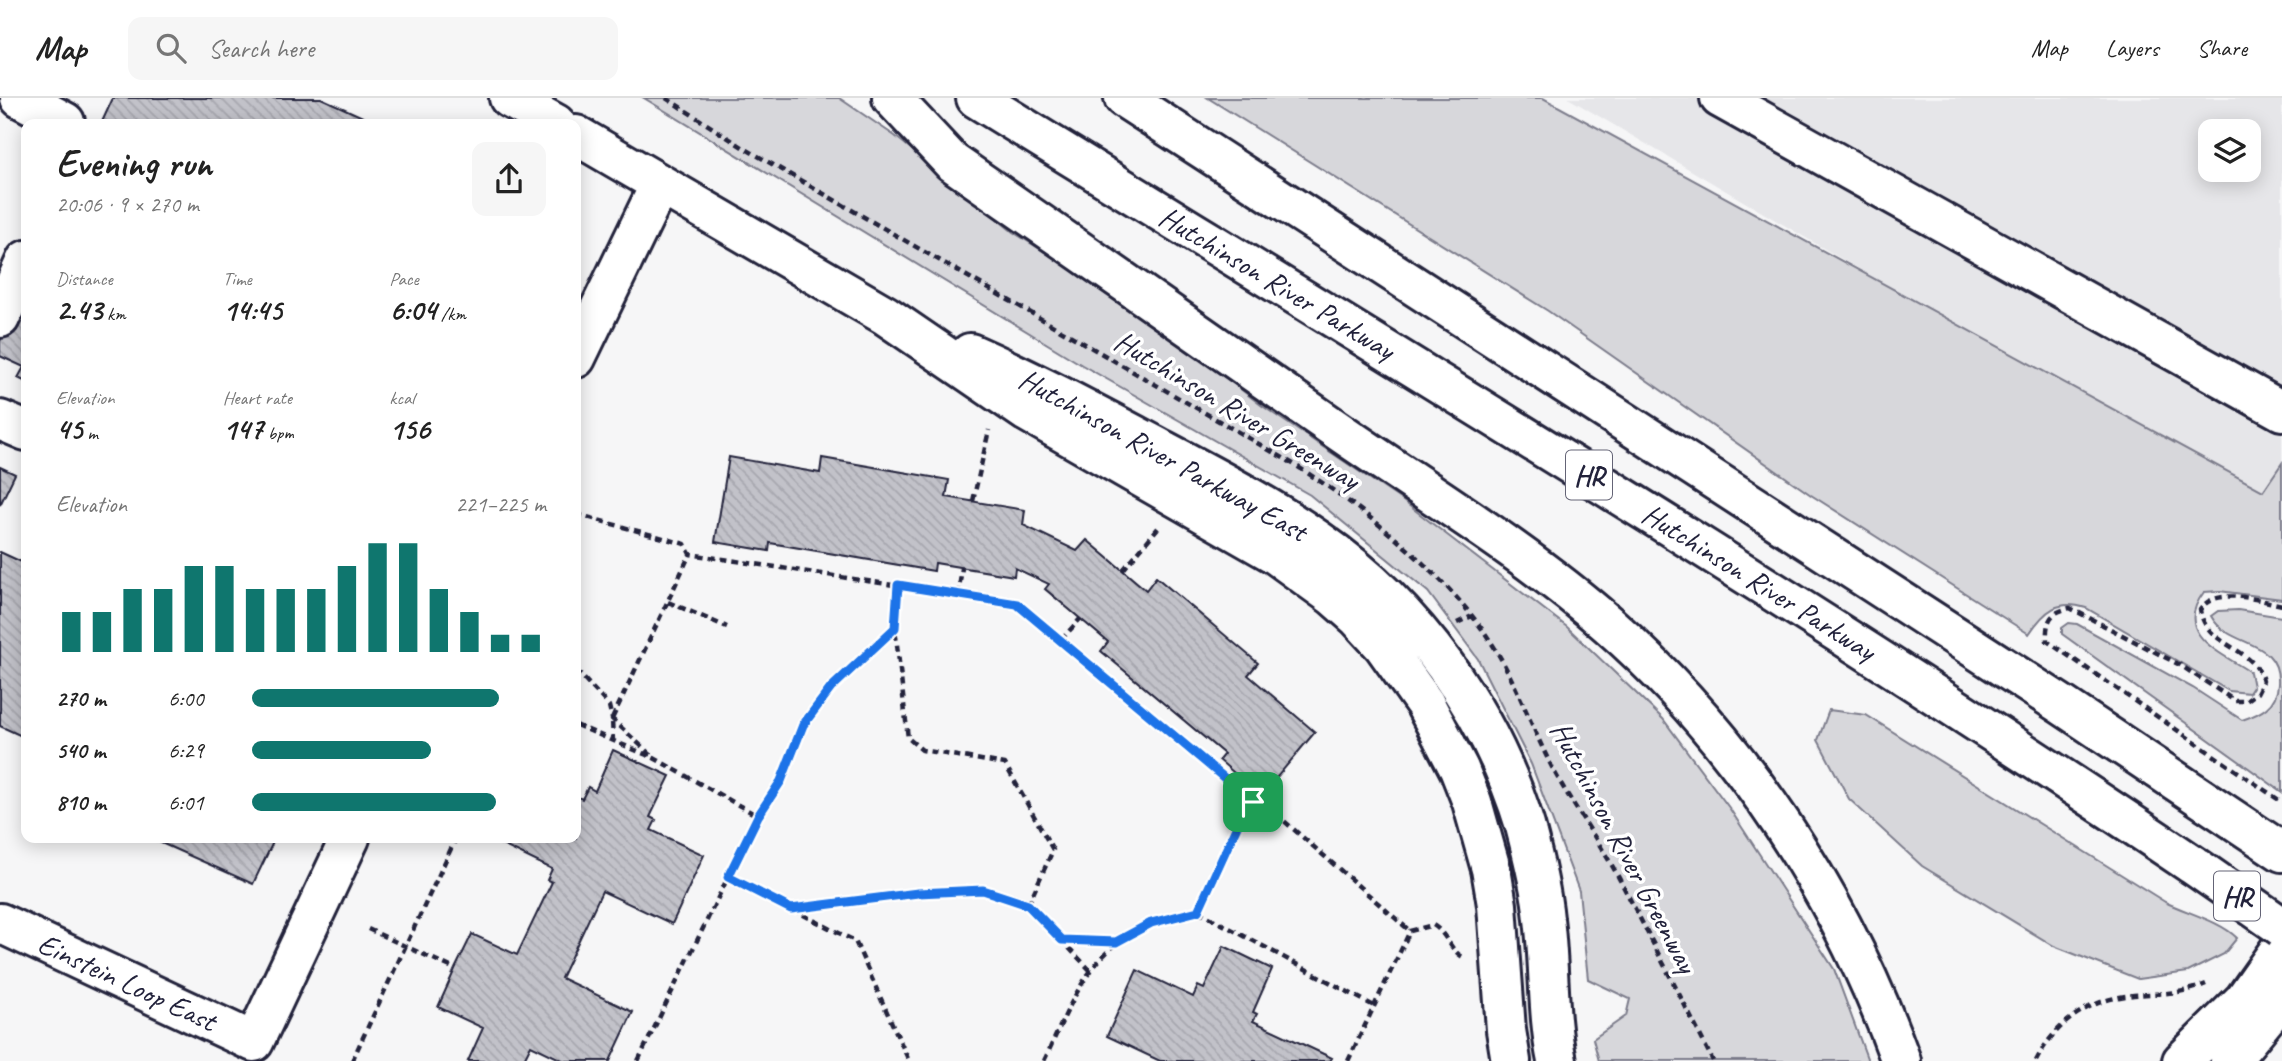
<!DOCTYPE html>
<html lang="en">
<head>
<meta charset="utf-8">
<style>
	:root { --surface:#fff; --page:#f6f6f6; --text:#222; --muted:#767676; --line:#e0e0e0; --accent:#0f766e }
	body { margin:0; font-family:Caveat,sans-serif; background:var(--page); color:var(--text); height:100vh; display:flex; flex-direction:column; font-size:26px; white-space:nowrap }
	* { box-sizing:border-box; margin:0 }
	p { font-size:23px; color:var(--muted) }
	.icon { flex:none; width:38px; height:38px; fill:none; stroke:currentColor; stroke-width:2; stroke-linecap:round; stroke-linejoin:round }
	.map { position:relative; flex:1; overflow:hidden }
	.details { position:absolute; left:21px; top:21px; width:560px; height:724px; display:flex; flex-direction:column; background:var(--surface); border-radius:14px; box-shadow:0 4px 18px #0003 }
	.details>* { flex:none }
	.tools { position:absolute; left:2198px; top:21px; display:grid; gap:14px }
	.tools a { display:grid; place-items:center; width:63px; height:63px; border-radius:14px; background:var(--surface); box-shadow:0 4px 18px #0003; font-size:35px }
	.pin { position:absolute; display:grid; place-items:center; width:60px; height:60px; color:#fff; margin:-30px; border-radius:14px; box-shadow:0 4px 10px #0006 }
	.round { display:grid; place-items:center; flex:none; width:74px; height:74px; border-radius:14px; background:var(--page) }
	.head { display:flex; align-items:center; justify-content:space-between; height:119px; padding:0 35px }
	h1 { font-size:38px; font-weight:800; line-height:52px }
	.stats { display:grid; grid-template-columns:repeat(3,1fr); gap:10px; height:119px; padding:7px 35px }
	.stats div { display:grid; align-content:center }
	.stats b { font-size:30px; font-weight:800 }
	.stats small { font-size:19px; font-weight:400 }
	.stats p { font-size:19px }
	.chart { height:196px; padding:14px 35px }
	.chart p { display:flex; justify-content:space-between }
	.chart svg { width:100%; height:126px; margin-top:7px; stroke:var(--accent); stroke-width:6 }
	ul { padding:0 35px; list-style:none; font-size:23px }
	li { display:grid; grid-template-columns:112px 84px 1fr; align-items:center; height:52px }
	li i { height:18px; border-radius:9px; background:var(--accent) }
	header { display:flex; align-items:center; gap:42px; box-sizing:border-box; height:98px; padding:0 35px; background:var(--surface); border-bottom:2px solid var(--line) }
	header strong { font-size:33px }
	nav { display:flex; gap:38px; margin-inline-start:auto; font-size:24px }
	.search { width:490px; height:63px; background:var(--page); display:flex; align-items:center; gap:18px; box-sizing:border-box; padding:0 24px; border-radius:14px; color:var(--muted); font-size:26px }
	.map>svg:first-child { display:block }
	.built { fill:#e6e6e9; fill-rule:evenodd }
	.green { fill:#d7d7db; stroke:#7c7c8b; stroke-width:2 }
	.building { fill:url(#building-back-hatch); stroke:#22223b; stroke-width:2 }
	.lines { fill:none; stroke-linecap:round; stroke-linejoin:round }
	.minor-casing { stroke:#22223b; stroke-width:44 }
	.highway-casing { stroke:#22223b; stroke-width:44 }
	.path { stroke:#22223b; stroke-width:4.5; stroke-dasharray:7 5; stroke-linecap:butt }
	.minor { stroke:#fff; stroke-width:38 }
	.highway { stroke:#fff; stroke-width:38 }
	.highway-bridge-casing { stroke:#22223b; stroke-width:44; stroke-linecap:butt }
	.highway-bridge { stroke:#fff; stroke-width:38 }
	.route-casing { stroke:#fff; stroke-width:14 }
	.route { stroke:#1a73e8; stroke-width:9 }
	.labels { text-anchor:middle; stroke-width:7; stroke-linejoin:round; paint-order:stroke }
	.shield { fill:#fff; stroke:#646476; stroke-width:2 }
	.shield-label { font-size:28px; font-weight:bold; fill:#22223b }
	.street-label { font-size:30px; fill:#22223b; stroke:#fff }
</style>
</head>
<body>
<header>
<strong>Map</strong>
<div class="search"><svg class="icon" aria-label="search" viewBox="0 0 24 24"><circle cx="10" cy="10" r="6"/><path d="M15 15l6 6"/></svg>Search here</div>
<nav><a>Map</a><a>Layers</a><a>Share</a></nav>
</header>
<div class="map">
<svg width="2282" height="963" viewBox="0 0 2282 963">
	<defs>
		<pattern id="building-back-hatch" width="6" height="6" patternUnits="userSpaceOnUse" patternTransform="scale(1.75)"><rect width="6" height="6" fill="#c2c2c9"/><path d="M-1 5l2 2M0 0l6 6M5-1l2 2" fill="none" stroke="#a6a6ae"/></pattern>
	</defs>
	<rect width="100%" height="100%" fill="#f6f6f7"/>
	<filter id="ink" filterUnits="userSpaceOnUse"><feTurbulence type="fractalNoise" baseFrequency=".0143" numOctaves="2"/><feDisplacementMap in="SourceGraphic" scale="14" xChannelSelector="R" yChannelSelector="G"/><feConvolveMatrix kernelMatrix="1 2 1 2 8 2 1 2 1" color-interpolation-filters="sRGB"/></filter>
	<g filter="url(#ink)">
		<path class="built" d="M1568,0H2282V420ZM2210,33H2249V72H2210Z"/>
		<path class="green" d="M644,0H839L895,38L1013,134L1146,218L1261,307L1403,403L1567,529L1663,621L1730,711L1834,871L1868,963H1599L1593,941L1626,918L1630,901L1588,881L1579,793L1531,666L1478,561L1428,494L1310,397L1082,267Z
			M1208,0H1543L2263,393L2282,365V501L2219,493L2204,494C2172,536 2220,554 2250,574L2253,589L2249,595L2229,593L2086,510C2058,501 2045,512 2029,536L1811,397L1548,213Z
			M2238,512L2282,519V694L2062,536V530L2069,525L2077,526L2193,590L2242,622C2260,616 2277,608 2278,586C2281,539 2229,551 2211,518L2218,513Z
			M1829,612L1866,617L2165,804C2187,815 2220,823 2237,840L2224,856L2188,874L2138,881L2054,848L1922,768L1849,701L1818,642Z"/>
		<path class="building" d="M113,0H321L378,26H101Z
			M26,187V284L18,280L24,269L0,258V243Z
			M729,359L820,375L822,360L949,382L946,399L1025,412L1023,427L1077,453L1087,442L1146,492L1156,479L1258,565L1248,577L1315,634L1261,698L1219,662L1224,656L1101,553L1108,544L1045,491L1049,486L1015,470L1014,478L935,465L934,473L770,445L769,453L715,444Z
			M0,369L15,376L0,407Z
			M0,454L26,466V640L0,628Z
			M613,652L670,678L650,719L656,722L651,732L704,757L672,826L602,793L561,880L633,914L610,963H564L531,947L523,963H468L483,930L438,909L455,871L472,836L517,857L552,784L547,782L552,771L488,740H576V698L582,701L588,689L595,693Z
			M150,740H275L253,786Z
			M1224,848L1272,871L1253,914L1257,916L1253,923L1332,960L1330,963H1160L1107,938L1137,872L1193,899L1198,888L1204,891Z"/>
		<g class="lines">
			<g class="minor-casing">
				<path id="minor" d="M20,0L65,24
					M509,0L556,26
					M1720,0L2282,313
					M576,37L885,217L1027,314L1275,456L1333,498L1358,520L1383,547L1425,606L1459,671L1472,704L1491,771L1497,807L1506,932L1511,963
					M0,220L26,162
					M970,255C1036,284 1099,318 1163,352C1216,380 1269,408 1318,442C1416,510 1491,615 1525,728C1533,758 1541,790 1544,821C1550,869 1547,916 1557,963
					M576,260L660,86
					M0,322L26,333
					M0,825L254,944L350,740
					M2182,963L2244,902L2282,848
					M2230,963L2282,900"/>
			</g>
			<g class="highway-casing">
				<path id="highway" d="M892,0L952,64C1081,153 1209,243 1337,332C1428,395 1526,454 1609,527C1741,643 1842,799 1901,963
					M976,0C1384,252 1795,499 2193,767
					M1124,0L2062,607L2282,754"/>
			</g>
			<path class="path" d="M666,0L744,50L1285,361C1355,403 1440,470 1487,538C1515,579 1530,627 1553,671C1573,709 1601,745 1621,784C1652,843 1683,903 1713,963
				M973,403L989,332
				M576,416L685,446L690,456L1018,506L1253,704L1259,701L1410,833
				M1123,472L1158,430
				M898,487L895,530L908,640L922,652L1005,666L1053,752L1028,807
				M958,497L962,470
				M668,504L727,529
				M2282,507C2258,502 2215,488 2200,512C2206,549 2254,548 2263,583L2257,595L2246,603H2235L2180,567L2070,510C2049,514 2046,524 2047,543L2282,704
				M1457,525L1472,518
				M1061,542L1080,521
				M576,572L609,608L612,621L651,657
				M576,627L654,660L758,718
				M613,644L612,621L690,456
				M728,779L855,843L909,963
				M791,811L918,795L983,792L1028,807L1090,872
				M1198,813L1247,706L1253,704
				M368,831L455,871
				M1063,842L1116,844
				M352,963L456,740
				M638,963L758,718L781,683L803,627L831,590L895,530
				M1044,963C1071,906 1088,852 1150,826C1165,820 1182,817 1198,813L1374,908
				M1348,963L1410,833L1433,827C1447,835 1450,854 1465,860
				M2036,963C2053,929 2082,906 2120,899C2152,893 2172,900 2206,886"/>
			<use href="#minor" class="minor"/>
			<use href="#highway" class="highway"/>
			<g class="highway-bridge-casing">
				<path id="highway-bridge" d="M2193,767L2282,829"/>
			</g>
			<use href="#highway-bridge" class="highway-bridge"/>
		</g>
	</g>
	<g class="lines" filter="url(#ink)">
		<g class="route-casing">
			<path id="route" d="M898,487L1017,506L1253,704L1247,706L1198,813L1151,825L1116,844L1062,842L1028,807L983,792L918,795L791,811L728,779L758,718L781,683L803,627L831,590L895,530Z"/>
		</g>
		<use href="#route" class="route"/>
	</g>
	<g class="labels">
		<g class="shield">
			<rect x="1566" y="352.5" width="46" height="49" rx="5"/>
			<rect x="2214" y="773.5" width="46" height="49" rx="5"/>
		</g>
		<g class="shield-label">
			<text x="1589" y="387">HR</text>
			<text x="2237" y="808">HR</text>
		</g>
		<g class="street-label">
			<text transform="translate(1277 185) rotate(31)" y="10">Hutchinson River Parkway</text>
			<text transform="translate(1237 312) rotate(31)" y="10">Hutchinson River Greenway</text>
			<text transform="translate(1163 357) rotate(29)" y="10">Hutchinson River Parkway East</text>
			<text transform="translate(1759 484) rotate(32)" y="10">Hutchinson River Parkway</text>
			<text transform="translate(1624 749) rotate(62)" y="10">Hutchinson River Greenway</text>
			<text transform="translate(127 884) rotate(25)" y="10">Einstein Loop East</text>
		</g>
	</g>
</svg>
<div class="tools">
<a><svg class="icon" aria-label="layers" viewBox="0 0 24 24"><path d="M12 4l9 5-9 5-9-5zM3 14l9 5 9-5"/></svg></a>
</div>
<div class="pin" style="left:1253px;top:704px;background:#1e9e55"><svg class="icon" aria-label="arrive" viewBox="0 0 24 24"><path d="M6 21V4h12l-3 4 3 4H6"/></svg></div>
<section class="details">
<div class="head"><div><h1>Evening run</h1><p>20:06 · 9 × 270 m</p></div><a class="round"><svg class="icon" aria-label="share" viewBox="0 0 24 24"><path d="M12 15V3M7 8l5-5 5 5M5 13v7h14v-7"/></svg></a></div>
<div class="stats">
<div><p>Distance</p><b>2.43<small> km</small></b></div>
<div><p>Time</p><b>14:45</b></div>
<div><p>Pace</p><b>6:04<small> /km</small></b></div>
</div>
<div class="stats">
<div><p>Elevation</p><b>45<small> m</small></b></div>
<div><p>Heart rate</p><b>147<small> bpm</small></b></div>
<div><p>kcal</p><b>156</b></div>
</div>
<div class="chart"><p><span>Elevation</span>221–225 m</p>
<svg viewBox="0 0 160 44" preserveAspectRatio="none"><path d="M5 44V30M15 44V30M25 44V22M35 44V22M45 44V14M55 44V14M65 44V22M75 44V22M85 44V22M95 44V14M105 44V6M115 44V6M125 44V22M135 44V30M145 44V38M155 44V38"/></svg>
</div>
<ul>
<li><b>270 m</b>6:00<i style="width:84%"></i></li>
<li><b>540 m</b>6:29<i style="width:61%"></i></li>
<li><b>810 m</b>6:01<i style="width:83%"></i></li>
</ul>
</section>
</div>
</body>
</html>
